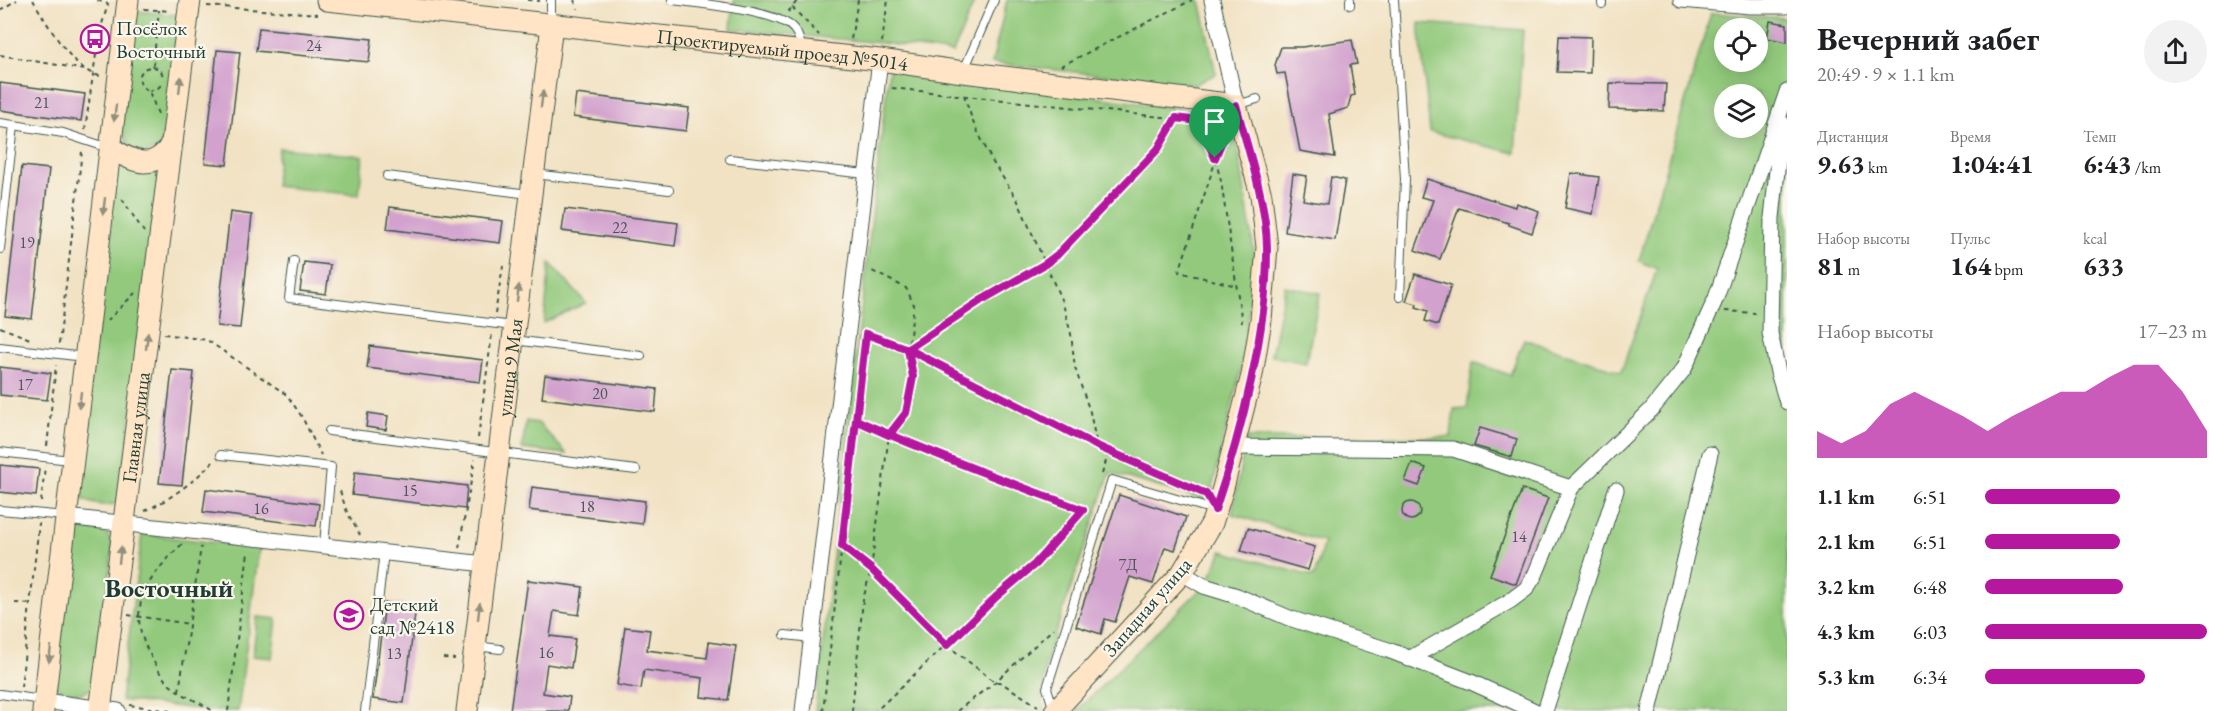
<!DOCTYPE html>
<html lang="ru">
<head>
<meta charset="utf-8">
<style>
	:root { --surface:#fff; --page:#f2f2f2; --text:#202124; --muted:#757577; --accent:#b5179e }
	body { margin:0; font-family:"EB Garamond",serif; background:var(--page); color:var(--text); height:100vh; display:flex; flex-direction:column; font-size:22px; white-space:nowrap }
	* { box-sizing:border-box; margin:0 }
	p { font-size:20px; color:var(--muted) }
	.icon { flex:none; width:33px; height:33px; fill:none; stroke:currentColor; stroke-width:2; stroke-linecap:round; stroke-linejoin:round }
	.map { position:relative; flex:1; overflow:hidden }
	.sheet { display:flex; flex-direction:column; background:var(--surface); width:450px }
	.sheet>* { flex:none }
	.controls { position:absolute; left:1714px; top:18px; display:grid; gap:12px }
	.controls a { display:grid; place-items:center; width:54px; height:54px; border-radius:50%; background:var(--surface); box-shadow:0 3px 15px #0003; font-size:30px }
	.pin { position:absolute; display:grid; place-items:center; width:51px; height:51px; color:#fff; margin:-62px -26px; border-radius:50% 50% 50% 0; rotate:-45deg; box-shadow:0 0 6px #0007 }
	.pin .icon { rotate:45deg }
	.round { display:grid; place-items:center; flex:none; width:63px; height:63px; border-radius:32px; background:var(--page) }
	.summary { display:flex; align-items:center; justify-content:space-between; height:102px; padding:0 30px }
	h1 { font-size:33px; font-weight:700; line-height:45px }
	.figures { display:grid; grid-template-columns:repeat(3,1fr); gap:9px; height:102px; padding:6px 30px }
	.figures div { display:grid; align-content:center }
	.figures b { font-size:26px; font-weight:700 }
	.figures small { font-size:16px; font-weight:400 }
	.figures p { font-size:16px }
	.chart { height:168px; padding:12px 30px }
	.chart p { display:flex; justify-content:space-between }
	.chart svg { width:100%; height:108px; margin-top:6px; fill:var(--accent); opacity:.7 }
	ul { padding:0 30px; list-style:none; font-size:20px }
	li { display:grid; grid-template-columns:96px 72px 1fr; align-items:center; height:45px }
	li i { height:15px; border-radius:8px; background:var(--accent) }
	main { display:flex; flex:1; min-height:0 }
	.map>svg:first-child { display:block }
	.green { fill:#92c97c; stroke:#588358; stroke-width:1.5; fill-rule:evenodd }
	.building { fill:#d2a1ce }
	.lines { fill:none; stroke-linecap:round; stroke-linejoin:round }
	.lane-casing { stroke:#3e5649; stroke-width:10 }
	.street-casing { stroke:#3e5649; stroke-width:17 }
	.secondary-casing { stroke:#3e5649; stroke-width:23 }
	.path { stroke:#3e5649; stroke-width:2; stroke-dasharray:4.5 4.5; stroke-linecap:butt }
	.lane { stroke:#fff; stroke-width:8 }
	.street { stroke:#fff; stroke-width:15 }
	.secondary { stroke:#ffe4c6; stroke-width:21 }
	.oneway { fill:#8f907d }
	.route-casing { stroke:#fff; stroke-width:12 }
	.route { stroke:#b5179e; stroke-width:8 }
	.labels { text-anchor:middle; stroke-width:4.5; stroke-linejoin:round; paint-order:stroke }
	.number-label { font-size:16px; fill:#4c565a }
	.poi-label { font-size:20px; fill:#1f3d34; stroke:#fbf7ec; text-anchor:start }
	.street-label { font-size:20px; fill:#1f3d34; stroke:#fbf7ec }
	.district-label { font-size:26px; font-weight:bold; fill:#1f3d34; stroke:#fbf7ec }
</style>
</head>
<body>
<main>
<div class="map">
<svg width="1787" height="711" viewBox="0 0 1787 711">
	<rect width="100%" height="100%" fill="#fbf7ec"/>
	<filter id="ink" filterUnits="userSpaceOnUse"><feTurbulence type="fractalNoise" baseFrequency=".0167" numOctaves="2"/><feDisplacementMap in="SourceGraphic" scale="12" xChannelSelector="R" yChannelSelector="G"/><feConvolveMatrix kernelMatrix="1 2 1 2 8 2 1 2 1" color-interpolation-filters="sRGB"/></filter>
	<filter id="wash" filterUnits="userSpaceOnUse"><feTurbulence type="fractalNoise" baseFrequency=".008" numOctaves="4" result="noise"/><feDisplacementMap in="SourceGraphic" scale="24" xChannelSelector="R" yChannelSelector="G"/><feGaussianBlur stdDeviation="1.35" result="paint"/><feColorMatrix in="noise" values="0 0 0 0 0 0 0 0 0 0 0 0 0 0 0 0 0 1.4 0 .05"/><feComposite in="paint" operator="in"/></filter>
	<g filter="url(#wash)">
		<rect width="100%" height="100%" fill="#f1e2c3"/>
		<path class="green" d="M734,0H975L953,53L882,43L731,29Z
			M1007,0H1200L1216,74L1193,85L992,63Z
			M137,11L185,16L169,135L160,149L144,153L129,146L121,129Z
			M1711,13L1787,18V711H1076L1204,586L1209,579L1222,551L1314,577L1324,542L1232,514L1246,438L1451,437L1454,409L1467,408L1473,362L1510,375L1524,339L1621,372L1657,269L1639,261ZM1725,28H1758V62H1725ZM1725,94H1758V128H1725Z
			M1419,23L1523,30L1515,153L1430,132Z
			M889,69L1233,116L1255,257L1243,360L1209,501L1110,473L1046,661L1041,697L1046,711H815Z
			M279,148L363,156L359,195L275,186Z
			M117,158C129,173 143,176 160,168L121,502C108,507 93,505 80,498L77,488Z
			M550,263L586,303L544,323Z
			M1285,286L1320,293L1306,363L1271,356Z
			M526,421L538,423L567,454L522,449Z
			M80,529C95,530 108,528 113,545L96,683C86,697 69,695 55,687L73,531Z
			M142,534L259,548L238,711H216L121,700Z
			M257,617L277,619L272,658L253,656Z"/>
		<g id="blocks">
			<path class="building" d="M1770,21L1787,24V42L1767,38Z
				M259,28L372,39L369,62L256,51Z
				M1559,36L1591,37L1590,73L1557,72Z
				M1352,40L1357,64L1350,65L1355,95L1351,96L1348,108L1329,114L1335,157L1300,151L1285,73L1277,74L1275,65L1281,47H1302Z
				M217,50L240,52L227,165L205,163Z
				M0,83L85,94L81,121L0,110Z
				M1610,83L1666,84L1664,111L1609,109Z
				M576,94L689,108L686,131L573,117Z
				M22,166L49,169L32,319L5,316Z
				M1571,173L1599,177L1593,214L1565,208Z
				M1293,174L1307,176L1303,200L1327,204L1331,177L1345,180L1335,240L1285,232Z
				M1427,179L1515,207L1516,203L1539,211L1532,233L1509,225V223L1459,208L1440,259L1415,250L1433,200L1421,197Z
				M390,207L503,221L500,243L387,229Z
				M565,209L678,223L675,246L562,231Z
				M230,212L252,215L240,328L217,326Z
				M304,262L330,265L326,294L300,291Z
				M1415,274L1451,285L1438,325L1425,321L1428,311L1416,307L1417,304L1406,301Z
				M370,346L483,360L480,382L367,368Z
				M0,367L51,373L47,400L0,395Z
				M172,370L194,372L182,485L159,483Z
				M545,375L657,389L655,412L542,398Z
				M368,413L388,416L386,430L366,427Z
				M1480,428L1517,439L1512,457L1474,446Z
				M1412,463L1426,468L1419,486L1405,481Z
				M0,465L39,469L36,496L0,492Z
				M355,472L467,486L465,509L352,495Z
				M532,487L645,501L642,524L529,510Z
				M206,489L319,504L316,526L203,512Z
				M1522,489L1548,498L1516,584L1490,575Z
				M1119,495L1186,517L1175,550L1165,547L1153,584L1130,577L1115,622L1105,619L1101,634L1076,626Z
				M1402 511a9 9 0 1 1 18 0a9 9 0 1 1-18 0Z
				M1248,528L1315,547L1308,570L1241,551Z
				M528,580L583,587L579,615L554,611L550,636L575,639L571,668L547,664L543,693L570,697L568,711H510Z
				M385,603L416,606L404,703L373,699Z
				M625,627L650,630L647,650L707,658L709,642L736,646L728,700L701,697L703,678L644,670L641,689L617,685Z"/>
		</g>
	</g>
	<g filter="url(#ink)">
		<use href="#blocks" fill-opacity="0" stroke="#3e5649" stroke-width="1.5"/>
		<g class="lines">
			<g class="lane-casing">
				<path id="lane" d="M551,0V23
					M672,0C702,4 760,9 786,23C796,28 800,38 801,49
					M1394,0L1405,179L1400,297
					M1602,4V0
					M1350,5V0
					M964,70L994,0
					M1237,105L1257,99
					M0,123L14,125
					M730,159L866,174
					M535,174L669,190
					M387,176L529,194
					M0,249L14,125L63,133L109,148
					M294,261L289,298L513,326
					M514,340L641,356
					M0,347L84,357
					M329,431L636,470
					M0,452L70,460
					M221,455L331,467L324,545
					M0,510L65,516
					M785,635L812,638
					M476,646L500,649
					M0,694L42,700
					M1053,707L1047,688L1112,480L1214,510
					M365,711L384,552"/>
			</g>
			<g class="street-casing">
				<path id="street" d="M1212,0L1236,105
					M1681,0L1750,6H1787
					M1782,123L1772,218L1770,333L1778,372L1787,402
					M1234,447L1453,449L1571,488
					M66,517L485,564
					M1182,573L1204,586L1237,596L1289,618L1388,650L1471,682L1535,711
					M1409,659L1510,601L1526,589L1535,575L1571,488L1651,410L1684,369L1716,298L1787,92
					M44,701L118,711
					M803,711L880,60
					M1545,711L1616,490
					M1649,711L1710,454"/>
			</g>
			<g class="secondary-casing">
				<g id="secondary">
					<path id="s1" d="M327,0L880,60L963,72L1236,105L1261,195L1267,247L1261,320L1252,375L1223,488L1212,523L1182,573L1055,711"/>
					<path d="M111,148C134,163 155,172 172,143"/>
					<path d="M43,711L128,0"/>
					<path id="s2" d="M100,711L190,0"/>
					<path id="s3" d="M467,711L552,25"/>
				</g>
			</g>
			<path class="path" d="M33,0C46,22 74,73 101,76
				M528,0L540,1
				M574,0L578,9
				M207,6L318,14
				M792,7L819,35
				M144,9L171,11
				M0,10L17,0
				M788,12L798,0
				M851,39L858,0
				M882,42L888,0
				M0,55L86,70
				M153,66L159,10
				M1061,66L1192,0
				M892,88L1199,121L1215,158L1221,181L1242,323
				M149,91L158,88L162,84
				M964,95L973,122L992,161L1017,199L1063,304L1071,334L1075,368L1090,412L1097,446
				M158,114L149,91L141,86L139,77L143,69L153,66L161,71L163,76
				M1199,121L1223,125
				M85,130L99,34L108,4L96,0
				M1225,132L1179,272L1237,286
				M122,199L144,232
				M1725,311L1755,313
				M495,314L503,266
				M107,321L135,293
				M0,327L30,339
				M164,334L207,340L287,395L302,417L321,455
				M59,344L82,151
				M909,349L980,301L1045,264L1057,255L1158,149L1176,118
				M857,421L1083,510L1035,564L996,597L876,711
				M478,438L492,334
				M47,446L56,365
				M1102,474L1109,451
				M340,491L347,512L360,535
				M41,502L45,466
				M145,511C172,498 192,483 213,462
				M182,544C150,576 126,604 147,649C153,660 158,671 166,681C178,694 198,701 213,711
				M842,546L871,569L947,645L995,682H1000L1038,706
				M459,548L475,459
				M15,603L30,604
				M128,615L190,624
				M443,658L455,659
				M21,687L39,523
				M179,691L201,547
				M130,705L170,711
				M228,711L248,552
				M823,711L866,334L908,349L1097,446L1204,493
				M852,711L863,600L871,569L889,435L906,413L913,377L908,349L914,305L906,288L870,270
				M957,711L995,682L1054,628"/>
			<use href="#lane" class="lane"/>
			<use href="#street" class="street"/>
			<use href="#secondary" class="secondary"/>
		</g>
		<defs><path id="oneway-solid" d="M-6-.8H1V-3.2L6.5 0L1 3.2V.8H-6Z" transform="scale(1.5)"/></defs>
		<g class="oneway">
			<use href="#oneway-solid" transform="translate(180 85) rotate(-83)"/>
			<use href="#oneway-solid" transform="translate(542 99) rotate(-83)"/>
			<use href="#oneway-solid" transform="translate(115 113) rotate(97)"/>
			<use href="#oneway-solid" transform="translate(104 206) rotate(97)"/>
			<use href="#oneway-solid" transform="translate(518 293) rotate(-83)"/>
			<use href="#oneway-solid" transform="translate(147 341) rotate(-83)"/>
			<use href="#oneway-solid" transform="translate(80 400) rotate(97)"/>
			<use href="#oneway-solid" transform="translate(120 555) rotate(-83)"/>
			<use href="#oneway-solid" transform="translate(479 611) rotate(-83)"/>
			<use href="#oneway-solid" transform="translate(50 654) rotate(97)"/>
		</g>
	</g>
	<g class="lines" filter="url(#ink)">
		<g class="route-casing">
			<path id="route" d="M1215,158L1199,121L1176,118L1158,149L1057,255L1045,264L980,301L908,349L913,377L906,413L889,435L856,420L842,546L871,569L947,645L996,597L1035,564L1083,510C1007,482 930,453 856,420L866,334L908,349L1097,446L1206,494L1215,510C1241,433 1268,329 1267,247C1266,199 1248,151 1236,105L1215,158"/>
		</g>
		<use href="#route" class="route"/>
	</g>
	<defs>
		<g id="bus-ring" transform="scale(1.5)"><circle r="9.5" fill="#fbf7ec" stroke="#b5179e" stroke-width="1.5"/><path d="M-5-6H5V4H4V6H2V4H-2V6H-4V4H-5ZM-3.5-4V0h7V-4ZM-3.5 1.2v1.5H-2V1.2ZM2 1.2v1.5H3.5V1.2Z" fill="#b5179e"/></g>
		<g id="school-ring" transform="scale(1.5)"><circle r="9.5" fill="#fbf7ec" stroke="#b5179e" stroke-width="1.5"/><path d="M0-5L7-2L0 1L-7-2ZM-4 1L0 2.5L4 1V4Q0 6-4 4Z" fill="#b5179e"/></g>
	</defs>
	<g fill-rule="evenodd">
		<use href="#bus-ring" x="95" y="39"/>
		<use href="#school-ring" x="349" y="615"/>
	</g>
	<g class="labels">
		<g class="number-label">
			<text x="314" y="51">24</text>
			<text x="42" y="108">21</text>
			<text x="620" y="233">22</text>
			<text x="27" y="248">19</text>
			<text x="25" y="390">17</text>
			<text x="600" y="399">20</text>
			<text x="410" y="496">15</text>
			<text x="587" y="512">18</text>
			<text x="261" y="514">16</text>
			<text x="1519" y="542">14</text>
			<text x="1128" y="570">7Д</text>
			<text x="546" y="658">16</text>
			<text x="394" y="659">13</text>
		</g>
		<g class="poi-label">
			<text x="116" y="35">Посёлок<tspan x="116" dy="23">Восточный</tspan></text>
			<text x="370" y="611">Детский<tspan x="370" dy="23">сад №2418</tspan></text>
		</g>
		<g class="street-label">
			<text dy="7" stroke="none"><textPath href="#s1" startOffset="458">Проектируемый проезд №5014</textPath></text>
			<text dy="7" stroke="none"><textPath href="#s3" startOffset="346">улица 9 Мая</textPath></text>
			<text dy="7" stroke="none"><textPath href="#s2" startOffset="286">Главная улица</textPath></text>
			<text transform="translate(1147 607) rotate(-49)" y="7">Западная улица</text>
		</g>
		<g class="district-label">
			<text x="169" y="597">Восточный</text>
		</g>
	</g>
</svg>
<div class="controls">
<a><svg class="icon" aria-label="locate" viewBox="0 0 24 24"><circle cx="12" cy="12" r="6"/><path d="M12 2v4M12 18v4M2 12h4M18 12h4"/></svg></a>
<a><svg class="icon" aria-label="layers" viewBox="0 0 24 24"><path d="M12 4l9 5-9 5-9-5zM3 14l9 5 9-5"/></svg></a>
</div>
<div class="pin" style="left:1215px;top:158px;background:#1e9e55"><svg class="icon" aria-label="arrive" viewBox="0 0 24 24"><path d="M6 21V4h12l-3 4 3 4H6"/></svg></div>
</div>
<section class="sheet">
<div class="summary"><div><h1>Вечерний забег</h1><p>20:49 · 9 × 1.1 km</p></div><a class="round"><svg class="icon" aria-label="share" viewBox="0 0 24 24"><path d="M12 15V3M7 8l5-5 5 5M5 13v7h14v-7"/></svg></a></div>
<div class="figures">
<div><p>Дистанция</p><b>9.63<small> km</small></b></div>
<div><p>Время</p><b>1:04:41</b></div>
<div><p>Темп</p><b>6:43<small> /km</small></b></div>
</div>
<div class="figures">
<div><p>Набор высоты</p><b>81<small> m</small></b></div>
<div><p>Пульс</p><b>164<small> bpm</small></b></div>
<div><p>kcal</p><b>633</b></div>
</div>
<div class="chart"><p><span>Набор высоты</span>17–23 m</p>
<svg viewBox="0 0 160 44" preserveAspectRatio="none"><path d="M0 44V33L10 38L20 33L30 22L40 17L50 22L60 27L70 33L80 27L90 22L100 17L110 17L120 11L130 6L140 6L150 17L160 33V44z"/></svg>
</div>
<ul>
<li><b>1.1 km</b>6:51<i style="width:61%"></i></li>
<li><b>2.1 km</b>6:51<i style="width:61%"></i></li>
<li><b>3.2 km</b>6:48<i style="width:62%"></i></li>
<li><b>4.3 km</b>6:03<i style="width:100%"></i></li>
<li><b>5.3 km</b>6:34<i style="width:72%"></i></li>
</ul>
</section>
</main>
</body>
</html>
